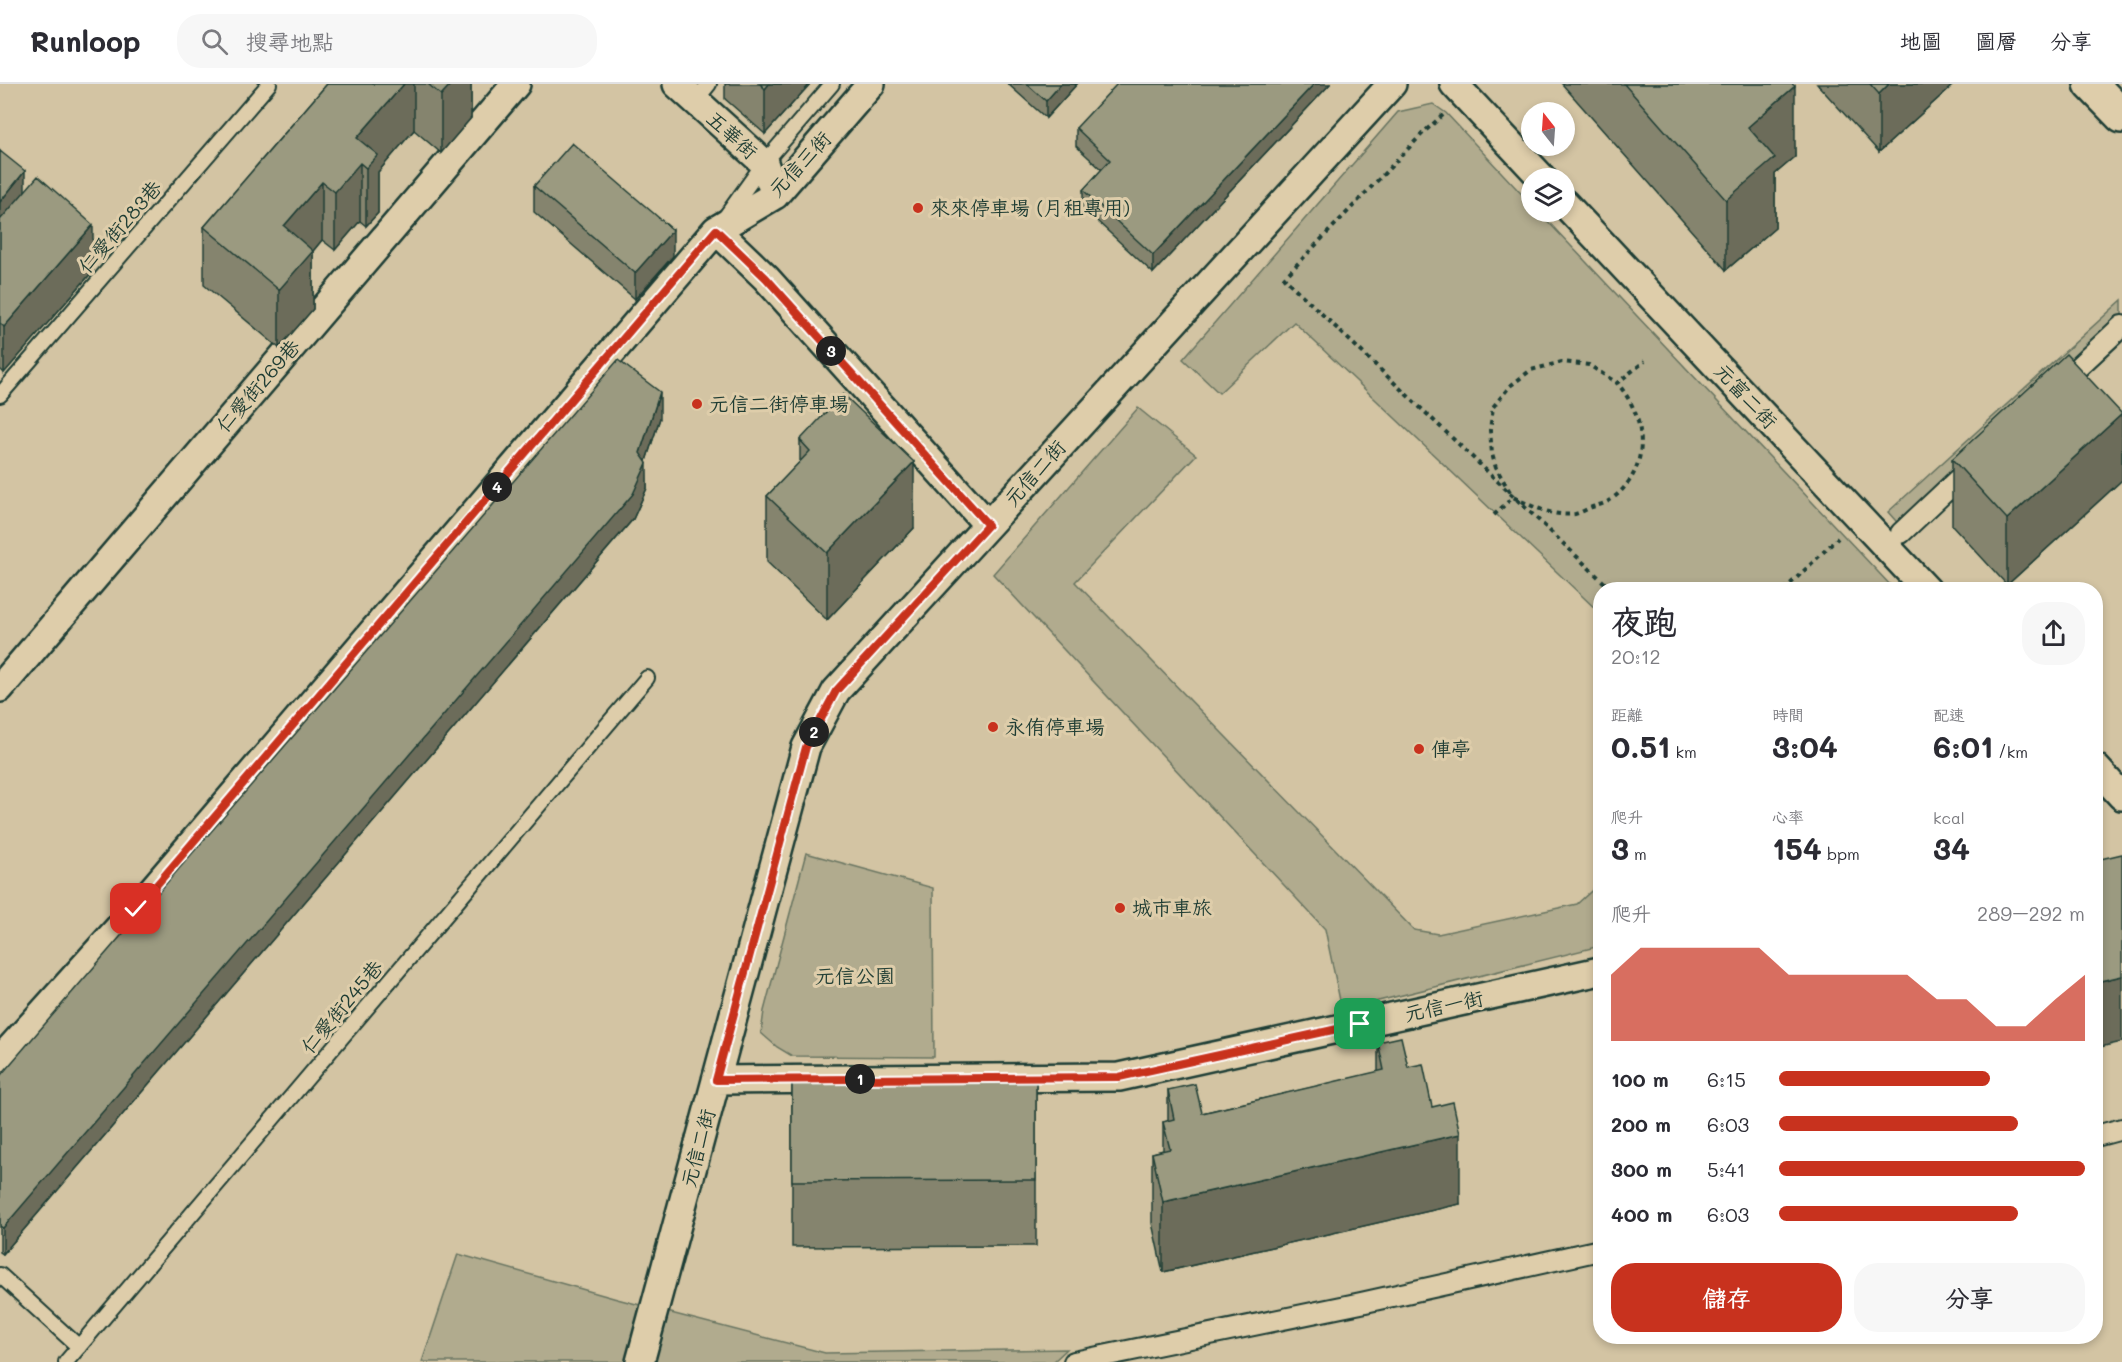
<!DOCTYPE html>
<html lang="zh-TW">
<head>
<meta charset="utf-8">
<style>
	:root { --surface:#fff; --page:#f7f7f7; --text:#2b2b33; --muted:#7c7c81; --line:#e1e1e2; --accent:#c8321e }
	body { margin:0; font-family:Mali,"LXGW WenKai TC",sans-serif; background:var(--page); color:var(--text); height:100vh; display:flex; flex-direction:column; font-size:22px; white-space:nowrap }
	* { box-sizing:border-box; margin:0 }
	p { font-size:20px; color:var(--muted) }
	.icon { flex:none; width:33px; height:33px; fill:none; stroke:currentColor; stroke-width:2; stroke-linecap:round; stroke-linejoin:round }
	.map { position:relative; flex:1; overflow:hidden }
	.details { position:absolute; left:1593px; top:498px; width:510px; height:762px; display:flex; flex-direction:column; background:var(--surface); border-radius:24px; box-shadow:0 3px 9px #0003 }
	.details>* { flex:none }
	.needle { width:39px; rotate:343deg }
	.fabs { position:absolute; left:1521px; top:18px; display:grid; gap:12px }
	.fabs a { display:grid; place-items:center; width:54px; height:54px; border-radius:50%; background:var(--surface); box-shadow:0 3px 9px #0003; font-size:30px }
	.pin { position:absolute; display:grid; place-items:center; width:51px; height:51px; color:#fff; margin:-26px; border-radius:12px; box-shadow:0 3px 9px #0006 }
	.km { position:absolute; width:30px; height:30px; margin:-15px; border-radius:50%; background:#222; color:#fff; font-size:16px; line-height:30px; text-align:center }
	.round { display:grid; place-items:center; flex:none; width:63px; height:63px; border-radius:24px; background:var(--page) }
	.overview { display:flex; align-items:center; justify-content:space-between; height:102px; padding:0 18px }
	h1 { font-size:33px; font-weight:700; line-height:45px }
	.metrics { display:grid; grid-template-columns:repeat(3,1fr); gap:9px; height:102px; padding:6px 18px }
	.metrics div { display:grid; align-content:center }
	.metrics b { font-size:30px; font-weight:700 }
	.metrics small { font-size:16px; font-weight:400 }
	.metrics p { font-size:16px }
	.chart { height:168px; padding:12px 18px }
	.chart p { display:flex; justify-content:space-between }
	.chart svg { width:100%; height:108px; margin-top:6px; fill:var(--accent); opacity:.7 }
	.cta { display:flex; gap:12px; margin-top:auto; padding:12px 18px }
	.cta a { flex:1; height:69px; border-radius:24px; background:var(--accent); color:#fff; font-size:24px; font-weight:700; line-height:69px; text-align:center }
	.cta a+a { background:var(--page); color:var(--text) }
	ul { padding:0 18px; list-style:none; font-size:20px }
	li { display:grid; grid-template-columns:96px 72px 1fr; align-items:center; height:45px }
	li i { height:15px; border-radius:8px; background:var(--accent) }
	header { display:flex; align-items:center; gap:36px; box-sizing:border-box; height:84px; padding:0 30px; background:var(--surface); border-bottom:2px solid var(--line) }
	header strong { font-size:28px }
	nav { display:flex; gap:33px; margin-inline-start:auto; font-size:21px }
	.search { width:420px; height:54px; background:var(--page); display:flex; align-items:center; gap:15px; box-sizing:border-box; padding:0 21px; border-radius:24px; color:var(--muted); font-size:22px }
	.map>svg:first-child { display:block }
	.green { fill:#b1ab8e; stroke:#687461; stroke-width:1.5 }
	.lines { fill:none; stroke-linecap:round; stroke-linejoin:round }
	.service-casing { stroke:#1f3d34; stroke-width:18 }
	.pedestrian-casing { stroke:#1f3d34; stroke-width:24 }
	.minor-casing { stroke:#1f3d34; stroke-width:32 }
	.tertiary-casing { stroke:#1f3d34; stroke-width:38 }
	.path { stroke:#1f3d34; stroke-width:4; stroke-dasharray:4.5 4.5; stroke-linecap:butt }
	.service { stroke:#decdaa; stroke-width:14 }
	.pedestrian { stroke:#decdaa; stroke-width:20 }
	.minor { stroke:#decdaa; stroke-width:27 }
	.tertiary { stroke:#decdaa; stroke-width:33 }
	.wall { fill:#85846e; stroke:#1f3d34; stroke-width:1.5 }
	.shaded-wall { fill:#6c6c5a; stroke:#1f3d34; stroke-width:1.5 }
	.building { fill:#9b9a80; stroke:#1f3d34; stroke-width:1.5 }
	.route-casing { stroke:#fff; stroke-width:12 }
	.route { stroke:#c8321e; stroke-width:8 }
	.poi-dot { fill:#c8321e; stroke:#decdaa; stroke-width:2 }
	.labels { text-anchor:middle; stroke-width:6; stroke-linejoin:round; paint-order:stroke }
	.street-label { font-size:20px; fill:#1f3d34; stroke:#decdaa }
	.poi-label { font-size:20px; fill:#1f3d34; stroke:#decdaa; text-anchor:start }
	.park-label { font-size:20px; fill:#264238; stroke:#decdaa }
</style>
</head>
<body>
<header>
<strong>Runloop</strong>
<div class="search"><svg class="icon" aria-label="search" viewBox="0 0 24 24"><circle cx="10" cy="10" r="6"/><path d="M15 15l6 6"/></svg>搜尋地點</div>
<nav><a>地圖</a><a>圖層</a><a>分享</a></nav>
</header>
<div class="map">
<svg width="2122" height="1278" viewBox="0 0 2122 1278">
	<rect width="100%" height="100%" fill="#d3c4a3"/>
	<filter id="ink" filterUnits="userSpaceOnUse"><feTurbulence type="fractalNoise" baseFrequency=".0167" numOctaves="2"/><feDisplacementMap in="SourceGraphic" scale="12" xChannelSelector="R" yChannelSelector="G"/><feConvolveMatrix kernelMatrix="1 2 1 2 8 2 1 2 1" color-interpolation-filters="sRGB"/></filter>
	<g filter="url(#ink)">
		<path class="green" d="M1433,20L1446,29L1531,120L1532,128H1539L1894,505L1600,506V529L1294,238L1219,309L1183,275L1398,28Z
			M2122,216V258L1910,453L1888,428Z
			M1138,324L1196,371L1075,498L1414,846L1438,850L1577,820L1600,799V862L1342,926L1325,845L993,490Z
			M806,769L933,804L934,973L792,972L777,963L761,949L764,927Z
			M458,1170L617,1215L825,1269L1067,1265L1053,1278H422Z"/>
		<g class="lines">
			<g class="service-casing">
				<path id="service" d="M695,17L709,0
					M726,132L764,79L832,0
					M0,311L269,0
					M0,1191L79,1263
					M66,1278L647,594"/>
			</g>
			<g class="pedestrian-casing">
				<path id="pedestrian" d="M2060,300L2122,242
					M1901,449L1971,383
					M2096,1052L2122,1045
					M1074,1278L1361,1219L1600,1166"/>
			</g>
			<g class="minor-casing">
				<path id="minor" d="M677,0L764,79L775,111
					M1454,0L1542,94
					M1564,119L1927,506
					M716,146L766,194L988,441
					M0,604L516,0
					M2096,684L2122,712
					M0,976L136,825L716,146L775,111L871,0
					M716,996L1119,993L1600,887
					M640,1278L806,663L836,607L1392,0"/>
			</g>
			<g class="tertiary-casing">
				<path id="tertiary" d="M2091,0L2122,32"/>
			</g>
			<path class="path" d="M1443,31L1424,48L1284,194L1612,506
				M1510,408L1496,384L1492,370L1490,346L1493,323L1510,302L1531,286L1562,278L1589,281L1617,299
				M1494,431L1513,413C1532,422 1552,433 1575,430C1580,429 1587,425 1592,423C1599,421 1607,419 1613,414C1652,384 1647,333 1617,299L1645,277
				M1784,506L1838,454"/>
			<use href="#service" class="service"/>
			<use href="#pedestrian" class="pedestrian"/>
			<use href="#minor" class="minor"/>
			<use href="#tertiary" class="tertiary"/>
		</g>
		<path class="wall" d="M327,0H471V34L441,69L414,46L378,88V129L366,142L360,137L335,166L322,156L313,167V225L279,264L204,201V143Z
			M725,0H810L765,50L725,15Z
			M1008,0H1077L1046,34Z
			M1330,0L1153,189L1083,124V106L1102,86L1076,62V44Z
			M1562,0H1792L1795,73L1775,90V144L1726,186Z
			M1817,0H1954L1879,68Z
			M0,67L25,107L93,187L4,289L0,285Z
			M534,102L673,172L635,215L534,128Z
			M2122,330V396L2007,501L1952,441V375Z
			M660,334L646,377L647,404L633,435L3,1170L0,1168V992Z
			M800,356L914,444L827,536L767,478V412L800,378Z
			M1378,958L1408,983L1432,1023L1460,1120L1163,1188L1152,1139V1069L1163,1066V1038L1168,1037V1006L1202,1029L1378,988Z
			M1036,998V1162L792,1163V999Z"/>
		<path class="shaded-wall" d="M404,0H414V46L378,88V129L366,142V84L360,79V137L335,166V108L357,54Z
			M451,0H471V34L441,69V11Z
			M769,0H810L765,50V5Z
			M1061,0H1077L1046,34V17Z
			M1314,0H1330L1153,189V171Z
			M1889,0H1954L1879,68V10Z
			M1795,2V73L1775,90V144L1726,186V116L1748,43Z
			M25,87V132L0,164V118Z
			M322,98V156L313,167V225L279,264V206L284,142Z
			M93,141V187L4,289V243Z
			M673,146V172L635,215V189Z
			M660,308V334L642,389L647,379V404L633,435L3,1170V1144L640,369Z
			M2122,330V396L2007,501V435Z
			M914,378V444L827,536V469Z
			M2122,892V958L2096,964V898Z
			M1460,1050V1120L1163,1188V1118Z"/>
		<path class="building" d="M327,0H404L357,54L378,71L366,84L360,79L335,108L322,98L284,142L313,167L279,206L204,143Z
			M428,0H451L441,11Z
			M760,0H769L765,5Z
			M1027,0H1061L1046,17Z
			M1117,0H1314L1153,171L1083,106L1110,76L1076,44Z
			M1624,0H1792L1795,2L1748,43L1775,74L1726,116Z
			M1870,0H1889L1879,10Z
			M572,59L673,146L635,189L534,102Z
			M0,67L25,87L0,118Z
			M38,92L93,141L4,243L0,239V136Z
			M2066,270L2122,330L2007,435L1952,375Z
			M618,276L660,308L640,369L647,379L633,410L3,1144L0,1142V992Z
			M843,310L914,378L827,469L767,412L810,367L800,356Z
			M2122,770V892L2096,898V776Z
			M1401,953L1408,983L1423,980L1432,1023L1453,1018L1460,1050L1163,1118L1152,1069L1170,1065L1163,1038L1174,1035L1168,1006L1195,1000L1202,1029L1384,986L1378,958Z
			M1036,998V1096L792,1097V999Z"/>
	</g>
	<g class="lines" filter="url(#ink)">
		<g class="route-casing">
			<path id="route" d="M136,825L716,146L766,194L988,441L836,607L806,663L716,996L1119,993L1360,940"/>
		</g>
		<use href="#route" class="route"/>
	</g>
	<g class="poi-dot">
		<circle cx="918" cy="124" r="6"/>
		<circle cx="697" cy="320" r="6"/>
		<circle cx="993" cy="643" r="6"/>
		<circle cx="1419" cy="665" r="6"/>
		<circle cx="1120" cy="824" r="6"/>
	</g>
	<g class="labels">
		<g class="street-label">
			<text transform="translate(732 51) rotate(42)" y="7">五華街</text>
			<text transform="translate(800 80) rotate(-47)" y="7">元信三街</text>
			<text transform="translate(120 143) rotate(-49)" y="7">仁愛街283巷</text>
			<text transform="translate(258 302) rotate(-49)" y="7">仁愛街269巷</text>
			<text transform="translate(1746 312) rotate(47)" y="7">元富二街</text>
			<text transform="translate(1035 389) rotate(-48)" y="7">元信二街</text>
			<text transform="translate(1444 922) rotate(-12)" y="7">元信一街</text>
			<text transform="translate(342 923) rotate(-50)" y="7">仁愛街245巷</text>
			<text transform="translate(698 1064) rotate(-75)" y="7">元信二街</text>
		</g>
		<g class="poi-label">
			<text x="930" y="131">來來停車場 (月租專用)</text>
			<text x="709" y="327">元信二街停車場</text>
			<text x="1005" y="650">永侑停車場</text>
			<text x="1431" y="672">俥亭</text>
			<text x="1132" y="831">城市車旅</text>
		</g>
		<g class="park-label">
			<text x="855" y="899">元信公園</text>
		</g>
	</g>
</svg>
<div class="fabs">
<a><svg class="needle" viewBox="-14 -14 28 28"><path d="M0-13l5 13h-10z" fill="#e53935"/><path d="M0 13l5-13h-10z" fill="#7c7c81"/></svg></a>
<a><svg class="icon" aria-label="layers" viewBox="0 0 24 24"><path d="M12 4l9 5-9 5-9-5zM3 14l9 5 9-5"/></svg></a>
</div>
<div class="pin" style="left:1360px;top:940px;background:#1e9e55"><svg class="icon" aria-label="arrive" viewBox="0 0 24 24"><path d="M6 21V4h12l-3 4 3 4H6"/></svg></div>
<div class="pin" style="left:136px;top:825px;background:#d93025"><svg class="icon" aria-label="check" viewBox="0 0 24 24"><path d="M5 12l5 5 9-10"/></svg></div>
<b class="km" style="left:860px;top:995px">1</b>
<b class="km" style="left:814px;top:648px">2</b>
<b class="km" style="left:831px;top:267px">3</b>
<b class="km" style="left:497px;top:403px">4</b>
<section class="details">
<div class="overview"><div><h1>夜跑</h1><p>20:12</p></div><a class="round"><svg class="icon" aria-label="share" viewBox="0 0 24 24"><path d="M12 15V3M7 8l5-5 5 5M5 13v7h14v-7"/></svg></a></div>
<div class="metrics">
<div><p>距離</p><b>0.51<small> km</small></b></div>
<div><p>時間</p><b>3:04</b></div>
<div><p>配速</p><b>6:01<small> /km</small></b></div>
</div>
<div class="metrics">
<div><p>爬升</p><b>3<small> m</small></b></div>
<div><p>心率</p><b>154<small> bpm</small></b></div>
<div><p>kcal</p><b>34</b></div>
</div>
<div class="chart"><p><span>爬升</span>289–292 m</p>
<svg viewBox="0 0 160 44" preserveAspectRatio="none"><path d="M0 44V17L10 6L20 6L30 6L40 6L50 6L60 17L70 17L80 17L90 17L100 17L110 27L120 27L130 38L140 38L150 27L160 17V44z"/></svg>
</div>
<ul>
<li><b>100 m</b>6:15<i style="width:69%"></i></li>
<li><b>200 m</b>6:03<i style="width:78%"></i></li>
<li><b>300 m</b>5:41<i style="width:100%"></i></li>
<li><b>400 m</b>6:03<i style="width:78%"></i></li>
</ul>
<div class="cta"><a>儲存</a><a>分享</a></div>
</section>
</div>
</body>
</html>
